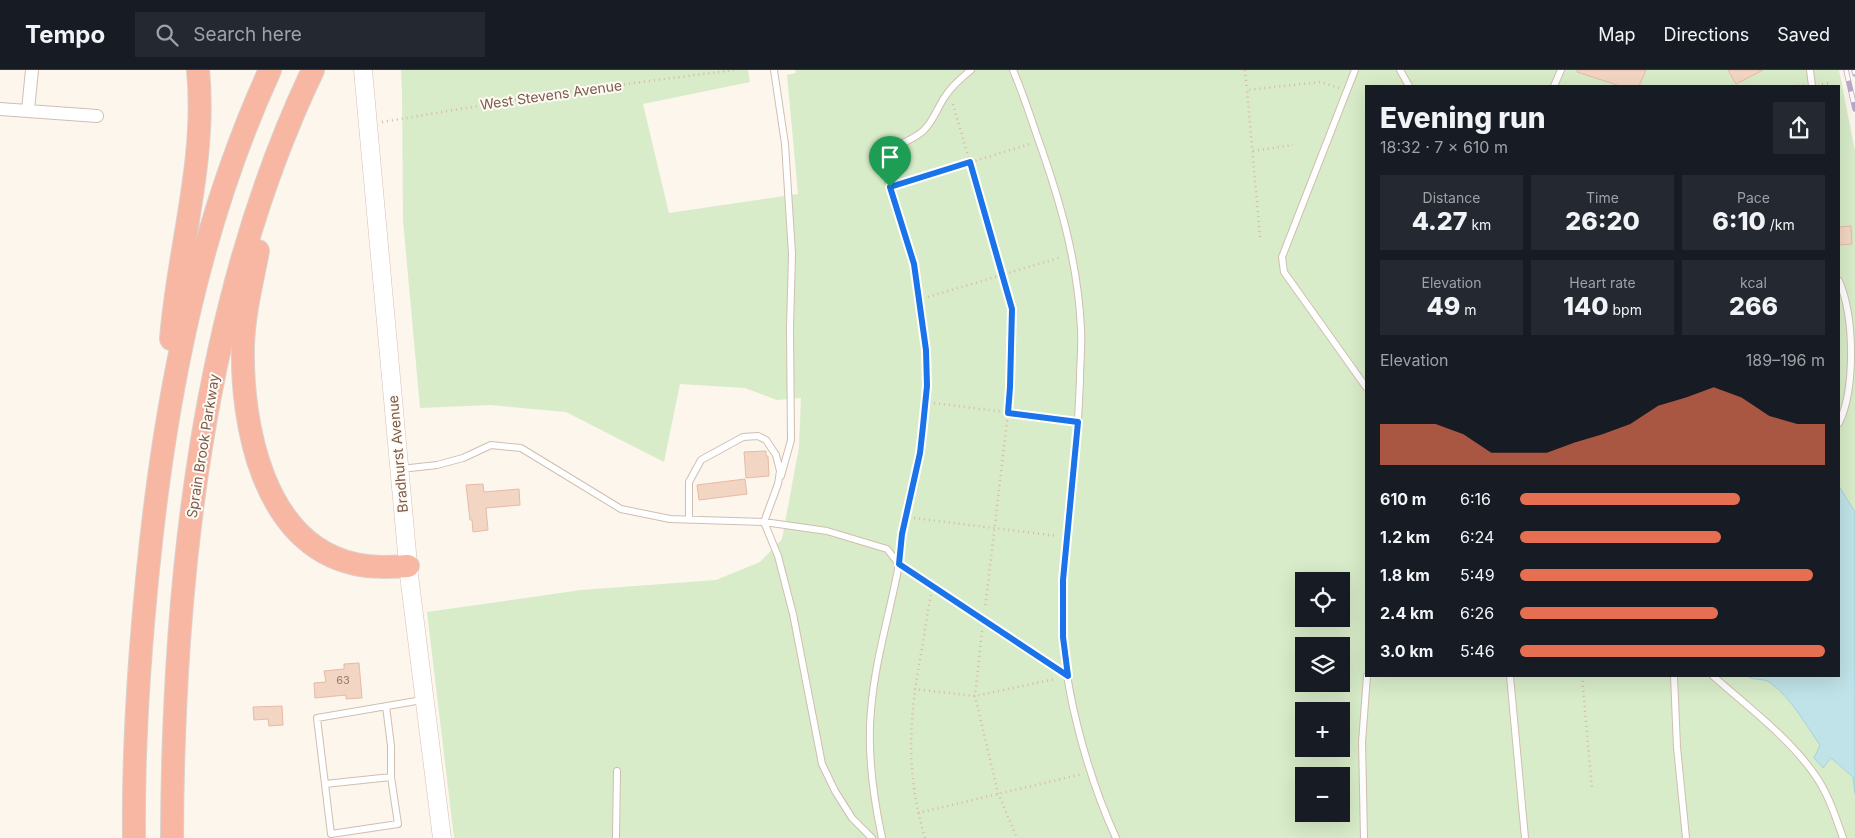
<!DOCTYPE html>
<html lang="en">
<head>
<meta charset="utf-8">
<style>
	:root { --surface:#171b24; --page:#242831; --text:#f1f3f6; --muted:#9ea1a6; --line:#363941; --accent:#e76f51 }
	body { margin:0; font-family:Inter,sans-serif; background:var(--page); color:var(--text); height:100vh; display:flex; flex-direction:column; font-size:19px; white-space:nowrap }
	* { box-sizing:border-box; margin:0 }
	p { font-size:16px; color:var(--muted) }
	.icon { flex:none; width:28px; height:28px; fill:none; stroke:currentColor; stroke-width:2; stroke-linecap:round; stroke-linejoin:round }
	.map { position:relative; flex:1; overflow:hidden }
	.drawer { position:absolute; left:1365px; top:15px; width:475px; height:592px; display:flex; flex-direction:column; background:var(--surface); border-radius:0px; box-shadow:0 5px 20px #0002 }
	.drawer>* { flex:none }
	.buttons { position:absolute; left:1295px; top:502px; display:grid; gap:10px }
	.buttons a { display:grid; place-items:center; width:55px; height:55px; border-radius:0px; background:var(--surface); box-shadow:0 5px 20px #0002; font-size:25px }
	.pin { position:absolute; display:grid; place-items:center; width:42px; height:42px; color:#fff; margin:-51px -21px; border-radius:50% 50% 50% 0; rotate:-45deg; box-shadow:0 0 5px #0007 }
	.pin .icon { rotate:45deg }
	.round { display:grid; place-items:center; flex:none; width:52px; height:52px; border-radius:0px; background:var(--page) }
	.headline { display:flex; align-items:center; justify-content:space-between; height:85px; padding:0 15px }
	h1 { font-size:28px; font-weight:800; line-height:38px }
	.metrics { display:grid; grid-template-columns:repeat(3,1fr); gap:8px; height:85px; padding:5px 15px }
	.metrics div { display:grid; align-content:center; border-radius:0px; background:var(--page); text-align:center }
	.metrics b { font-size:25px; font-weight:800 }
	.metrics small { font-size:14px; font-weight:400 }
	.metrics p { font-size:14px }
	.chart { height:140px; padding:10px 15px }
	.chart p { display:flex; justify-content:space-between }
	.chart svg { width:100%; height:90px; margin-top:5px; fill:var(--accent); opacity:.7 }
	ul { padding:0 15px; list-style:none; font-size:16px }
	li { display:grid; grid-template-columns:80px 60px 1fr; align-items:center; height:38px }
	li i { height:12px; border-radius:6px; background:var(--accent) }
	header { display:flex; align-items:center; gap:30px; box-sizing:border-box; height:70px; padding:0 25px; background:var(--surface); border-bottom:1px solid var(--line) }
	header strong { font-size:24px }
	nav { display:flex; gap:28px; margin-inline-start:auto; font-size:18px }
	.search { width:350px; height:45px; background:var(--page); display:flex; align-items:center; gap:12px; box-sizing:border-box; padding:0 18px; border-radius:0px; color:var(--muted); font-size:19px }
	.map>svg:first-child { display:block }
	.green { fill:#d8ecc9; fill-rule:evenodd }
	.water { fill:#bfe3e8; stroke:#a5d3da }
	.building { fill:#f3d5c3; stroke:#e6bba3 }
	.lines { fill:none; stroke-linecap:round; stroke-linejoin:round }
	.service-casing { stroke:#d1beb0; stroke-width:8 }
	.minor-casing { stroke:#d1beb0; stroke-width:14 }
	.secondary-casing { stroke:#d6c0b0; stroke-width:19 }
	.motorway-casing { stroke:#dad1cd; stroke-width:24 }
	.path { stroke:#d9b8a5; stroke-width:2.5; stroke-dasharray:1 4; stroke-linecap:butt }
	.service { stroke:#fff; stroke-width:6 }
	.minor { stroke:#fff; stroke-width:12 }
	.secondary { stroke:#fff; stroke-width:18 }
	.motorway { stroke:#f7b7a3; stroke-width:22 }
	.rail-casing { stroke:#b9a8c9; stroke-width:5.5 }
	.rail { stroke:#fffaf3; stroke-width:4; stroke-dasharray:11; stroke-linecap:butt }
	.route-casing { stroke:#fff; stroke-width:10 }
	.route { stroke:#1a73e8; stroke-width:6 }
	.labels { text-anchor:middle; stroke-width:4; stroke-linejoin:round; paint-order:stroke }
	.number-label { font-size:11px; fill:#987a6a }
	.street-label { font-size:14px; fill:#7a5c4d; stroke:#fffaf3 }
</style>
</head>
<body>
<header>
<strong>Tempo</strong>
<div class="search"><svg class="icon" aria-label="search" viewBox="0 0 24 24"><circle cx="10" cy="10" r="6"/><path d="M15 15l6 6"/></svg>Search here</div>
<nav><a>Map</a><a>Directions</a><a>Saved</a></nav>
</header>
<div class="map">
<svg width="1855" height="768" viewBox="0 0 1855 768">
	<rect width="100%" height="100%" fill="#fdf6ec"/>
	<path class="green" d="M401,0H748L750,12L643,34L669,143L798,124L787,5L796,3L795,0H1839L1855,81V768H454L427,542L581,520L716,510L760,492L782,469L799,377L801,328L777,330L745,318L680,314L664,392L566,342L490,335L420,338L403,150L402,20ZM1366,16H1839V606H1366ZM1304,511H1341V549H1304ZM1304,576H1341V614H1304ZM1304,641H1341V679H1304ZM1304,706H1341V744H1304Z"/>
	<path class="water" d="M1839,416L1855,442V724L1853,707L1831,688L1823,698L1814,688L1820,675C1805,654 1791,627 1769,612C1763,608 1754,611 1747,606H1839Z"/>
	<path class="building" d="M1577,0H1646L1639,16H1620L1577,2Z
		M1728,0H1763L1736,14Z
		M1851,156L1852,174L1839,175V157Z
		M766,381V386H768L769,406L746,408L744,382Z
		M745,409L747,424L699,430L697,415Z
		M483,414L484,422L519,419L520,435L486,438L488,460L473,462L472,450H470L466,415Z
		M359,593L362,628L346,629V625L315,628L314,613L326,612L324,601L344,599V594Z
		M282,636L283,655L269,656L268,649L254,650L253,637Z"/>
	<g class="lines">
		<g class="service-casing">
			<path id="service" d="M774,0L785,74L792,184L790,258L791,370L781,406
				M1013,0C1022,21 1029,42 1036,63C1059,127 1078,191 1081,259C1082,276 1080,293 1080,310C1079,332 1078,355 1076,377C1071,430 1063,482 1062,535C1060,608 1086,702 1116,768
				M1355,0L1282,187L1284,202L1366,317
				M1400,0L1409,16
				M1810,0L1812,16
				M1554,16L1561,0
				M1839,211C1855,248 1855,320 1839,353
				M401,399L437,395L463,388L491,375L521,378L621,439L670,449L764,452L827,461L887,479L899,494
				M689,450V412L701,390L743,367L758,366L766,370L776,385L780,401L778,414L764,452L778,486L793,544L822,694L835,721L852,748L872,768
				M899,494L902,464L920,383L923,356L927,316V280L914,194L885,100C885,74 907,75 923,61C933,52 937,39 944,28C951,17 961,8 971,0
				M1510,606L1525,768
				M1674,606L1677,677L1686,768
				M1713,606C1747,636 1792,670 1817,708C1829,726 1836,748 1843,768
				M386,636L391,676V707
				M325,714L391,707L398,754L331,764L317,648L422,630
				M616,768L617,701
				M882,768C873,726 867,683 871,640C875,590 890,543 899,494L1067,606
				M1364,768L1362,672L1367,606"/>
		</g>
		<g class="minor-casing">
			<path id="minor" d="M0,39L97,46
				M28,40L32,0"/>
		</g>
		<g class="secondary-casing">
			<path id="secondary" d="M363,0L409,505L442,768"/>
		</g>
		<g class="motorway-casing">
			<path id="motorway" d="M258,181C252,212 244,243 243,275C241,354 263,474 355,494C372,498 390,497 408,496
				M171,269C178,180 207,90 198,0
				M134,768C133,678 139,589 148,500C165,329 198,157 270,0
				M172,768C173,513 202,232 313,0"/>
		</g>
		<path class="path" d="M1245,0L1247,20
			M1822,14L1831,13
			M1793,16L1804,15
			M953,34L1012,239L1011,317L1008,343L985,539
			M382,52L556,23L734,0
			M1253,81L1293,75
			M899,114L1030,74
			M1260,167L1247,20L1321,12L1339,18
			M928,227L1062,187
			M934,333L1068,350
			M914,448L1057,466
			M982,561L975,626L998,723L1017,768
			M1582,606L1592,719
			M914,619L975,626L1055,609
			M918,743L1082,704
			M925,768C905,700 909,647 922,578C925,561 927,543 931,525"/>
		<use href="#service" class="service"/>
		<use href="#minor" class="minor"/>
		<use href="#secondary" class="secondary"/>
		<use href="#motorway" class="motorway"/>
		<g class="rail-casing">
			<path id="rail" d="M1846,0L1855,39
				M1854,0L1855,4"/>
		</g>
		<use href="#rail" class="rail"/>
	</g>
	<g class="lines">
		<g class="route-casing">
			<path id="route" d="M970,92L1012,239L1010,317L1008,343L1078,352L1063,510V567L1068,606L899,494L902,464L920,383L923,356L927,316L926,280L914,194L890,117Z"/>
		</g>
		<use href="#route" class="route"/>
	</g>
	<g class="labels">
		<g class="number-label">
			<text x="343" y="614">63</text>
		</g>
		<g class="street-label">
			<text transform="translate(551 25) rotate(-8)" y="5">West Stevens Avenue</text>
			<text transform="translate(203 376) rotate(-81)" y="5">Sprain Brook Parkway</text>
			<text transform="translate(398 384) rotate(-95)" y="5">Bradhurst Avenue</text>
		</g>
	</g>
</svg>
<div class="buttons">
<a><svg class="icon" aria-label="locate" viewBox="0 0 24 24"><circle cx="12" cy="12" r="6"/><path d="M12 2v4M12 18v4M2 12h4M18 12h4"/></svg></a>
<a><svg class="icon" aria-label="layers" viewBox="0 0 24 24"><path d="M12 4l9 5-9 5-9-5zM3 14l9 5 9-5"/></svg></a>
<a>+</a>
<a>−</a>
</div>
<div class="pin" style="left:890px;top:117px;background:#1e9e55"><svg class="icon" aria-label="arrive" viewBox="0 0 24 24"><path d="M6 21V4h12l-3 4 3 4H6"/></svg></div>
<section class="drawer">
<div class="headline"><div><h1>Evening run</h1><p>18:32 · 7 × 610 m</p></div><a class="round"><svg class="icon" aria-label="share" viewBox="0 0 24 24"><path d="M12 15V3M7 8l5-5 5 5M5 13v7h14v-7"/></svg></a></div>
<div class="metrics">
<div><p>Distance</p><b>4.27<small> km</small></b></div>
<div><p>Time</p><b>26:20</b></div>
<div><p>Pace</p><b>6:10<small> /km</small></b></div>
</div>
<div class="metrics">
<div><p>Elevation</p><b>49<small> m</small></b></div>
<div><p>Heart rate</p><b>140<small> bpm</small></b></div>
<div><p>kcal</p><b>266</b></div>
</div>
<div class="chart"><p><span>Elevation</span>189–196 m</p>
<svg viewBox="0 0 160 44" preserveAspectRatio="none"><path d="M0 44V24L10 24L20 24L30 29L40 38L50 38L60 38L70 33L80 29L90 24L100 15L110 11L120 6L130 11L140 20L150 24L160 24V44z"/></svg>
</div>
<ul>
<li><b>610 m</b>6:16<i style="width:72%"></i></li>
<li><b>1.2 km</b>6:24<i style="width:66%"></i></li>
<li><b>1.8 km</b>5:49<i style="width:96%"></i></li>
<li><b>2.4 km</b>6:26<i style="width:65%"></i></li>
<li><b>3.0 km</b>5:46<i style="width:100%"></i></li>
</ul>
</section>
</div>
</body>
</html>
